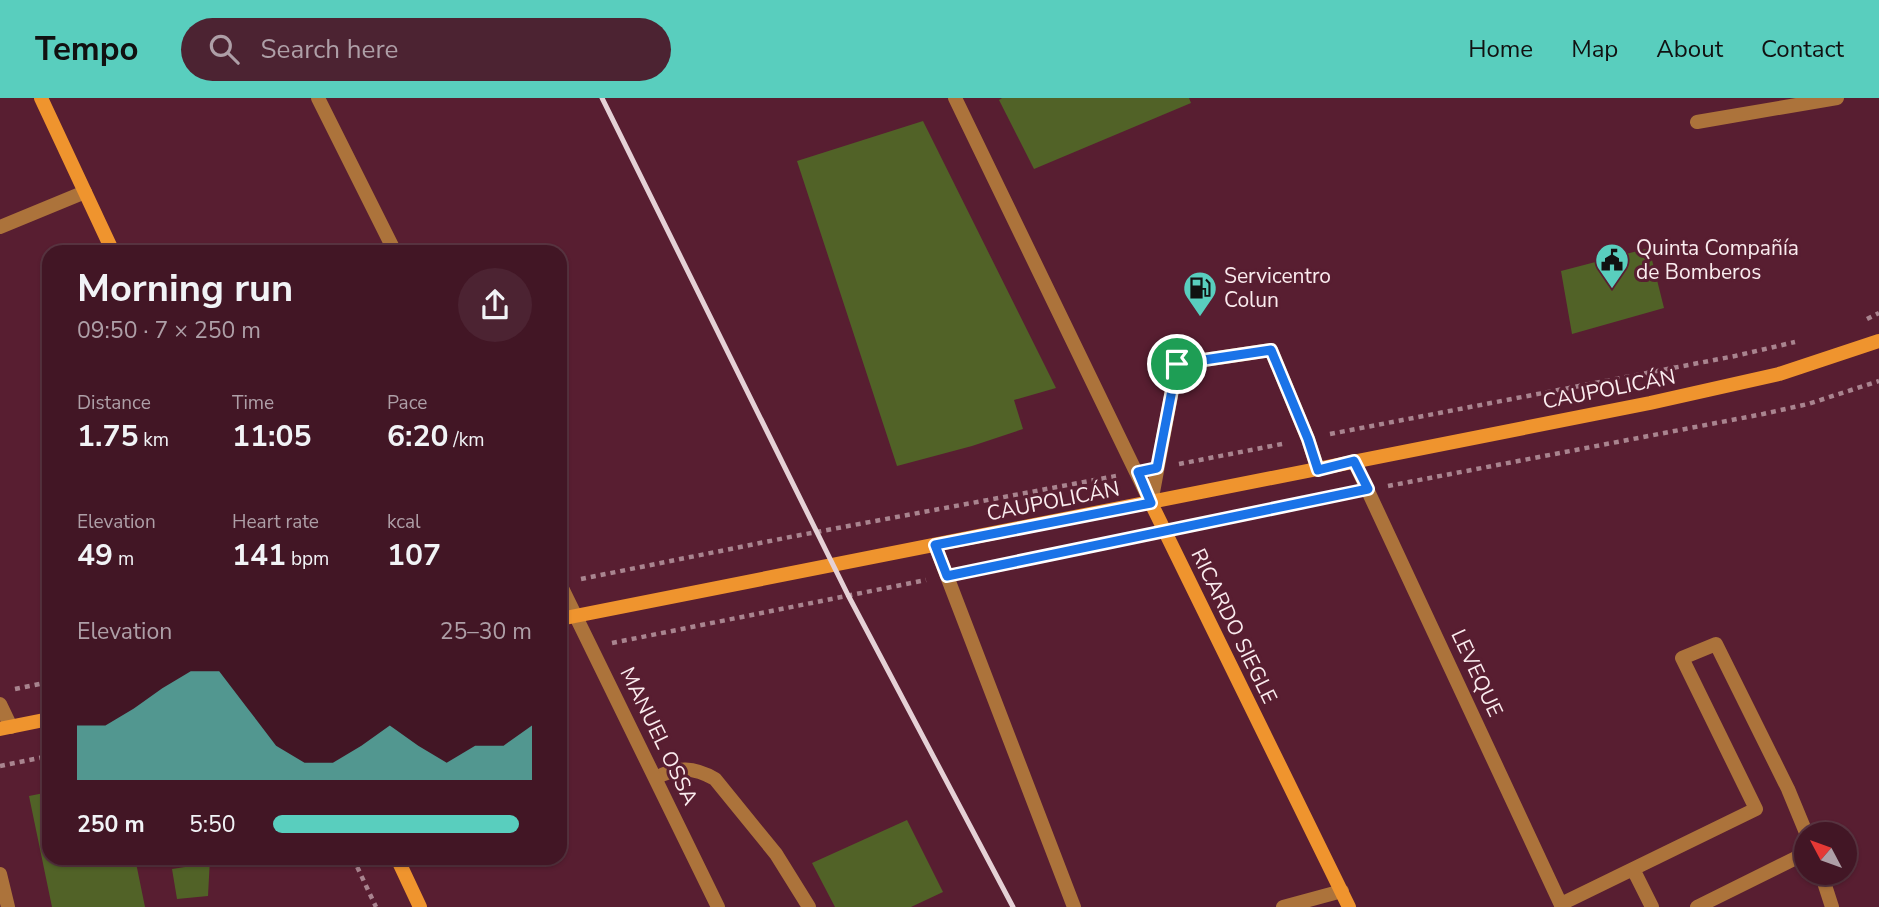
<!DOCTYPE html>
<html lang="en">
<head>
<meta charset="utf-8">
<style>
	:root { --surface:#421625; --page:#4c2332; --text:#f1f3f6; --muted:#ae9fa7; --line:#5a3542; --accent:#59cebe }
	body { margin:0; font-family:"Nunito Sans",sans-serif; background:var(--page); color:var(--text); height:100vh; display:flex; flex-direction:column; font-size:26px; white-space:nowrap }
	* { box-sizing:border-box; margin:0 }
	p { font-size:23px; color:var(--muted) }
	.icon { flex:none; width:38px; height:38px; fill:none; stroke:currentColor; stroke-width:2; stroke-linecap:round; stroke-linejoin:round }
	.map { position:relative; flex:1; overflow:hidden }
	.sheet { position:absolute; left:42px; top:147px; width:525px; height:620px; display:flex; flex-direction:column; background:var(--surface); border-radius:21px; box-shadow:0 2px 5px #0004,0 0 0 2px var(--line) }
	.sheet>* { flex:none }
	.needle { width:46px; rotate:311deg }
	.fabs { position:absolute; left:1794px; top:724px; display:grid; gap:14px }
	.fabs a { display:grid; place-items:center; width:63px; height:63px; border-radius:50%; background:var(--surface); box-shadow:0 2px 5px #0004,0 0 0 2px var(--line); font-size:35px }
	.pin { position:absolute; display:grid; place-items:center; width:60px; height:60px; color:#fff; margin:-30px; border:4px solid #fff; border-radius:50%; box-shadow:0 2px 7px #0007 }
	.round { display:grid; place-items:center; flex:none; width:74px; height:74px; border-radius:37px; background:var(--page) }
	.summary { display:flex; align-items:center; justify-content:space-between; height:119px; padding:0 35px }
	h1 { font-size:38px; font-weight:700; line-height:52px }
	.figures { display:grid; grid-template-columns:repeat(3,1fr); gap:10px; height:119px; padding:7px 35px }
	.figures div { display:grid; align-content:center }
	.figures b { font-size:30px; font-weight:700 }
	.figures small { font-size:19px; font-weight:400 }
	.figures p { font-size:19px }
	.chart { height:196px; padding:14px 35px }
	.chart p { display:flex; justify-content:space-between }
	.chart svg { width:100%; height:126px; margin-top:7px; fill:var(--accent); opacity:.7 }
	ul { padding:0 35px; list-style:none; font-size:23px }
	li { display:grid; grid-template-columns:112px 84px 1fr; align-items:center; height:52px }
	li i { height:18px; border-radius:9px; background:var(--accent) }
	header { display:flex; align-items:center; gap:42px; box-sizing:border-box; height:98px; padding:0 35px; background:var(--accent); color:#111 }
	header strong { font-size:33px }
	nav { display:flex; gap:38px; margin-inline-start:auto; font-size:24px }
	.search { width:490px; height:63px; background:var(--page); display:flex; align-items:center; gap:18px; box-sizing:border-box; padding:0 24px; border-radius:38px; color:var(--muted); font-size:26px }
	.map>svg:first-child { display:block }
	.building { fill:#516227 }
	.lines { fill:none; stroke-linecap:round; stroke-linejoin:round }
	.path { stroke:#a9848f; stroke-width:4.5; stroke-dasharray:5 5; stroke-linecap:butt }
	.lane { stroke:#ac733b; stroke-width:14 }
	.street { stroke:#ac733b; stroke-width:14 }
	.secondary { stroke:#ef942e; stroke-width:14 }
	.rail { stroke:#e5d1d6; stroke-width:5 }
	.route-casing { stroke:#fff; stroke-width:14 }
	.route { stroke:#1a73e8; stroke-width:9 }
	.labels { text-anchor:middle; stroke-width:6; stroke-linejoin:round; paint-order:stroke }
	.poi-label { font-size:21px; fill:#faebee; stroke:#581e31; text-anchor:start }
	.street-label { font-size:21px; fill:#faebee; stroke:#581e31 }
</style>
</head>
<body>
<header>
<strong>Tempo</strong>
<div class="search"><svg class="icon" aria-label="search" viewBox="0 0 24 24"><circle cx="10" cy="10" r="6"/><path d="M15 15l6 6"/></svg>Search here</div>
<nav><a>Home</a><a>Map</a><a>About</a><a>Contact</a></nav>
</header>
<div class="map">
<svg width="1879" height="809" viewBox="0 0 1879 809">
	<rect width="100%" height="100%" fill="#581e31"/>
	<path class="building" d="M1002,0H1189L1191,5L1034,71L999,2Z
		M923,23L1056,290L1014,302L1023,331L972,348L897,368L797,63Z
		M1649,150L1664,210L1572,236L1561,173Z
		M49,694V760H135L145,809H52L29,698Z
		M907,722L943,794L911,809H835L812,765Z
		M185,760H210L208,798L177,801L172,771L185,769Z"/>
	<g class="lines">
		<path class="path" d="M1867,221L1879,215
			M1330,336L1735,258L1795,244
			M1179,366L1287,345
			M1388,388L1763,316L1808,306L1879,283
			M1185,430L1345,396
			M969,473L1143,439
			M581,481L795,438L1116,378
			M612,545L926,482
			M15,591L49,584
			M0,668L49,658
			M353,760L376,809"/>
		<path class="lane" d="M1151,405L1177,266L1271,252L1308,341L1318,372
			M656,680C677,668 694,669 715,681L776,756L809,809
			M0,776L8,809"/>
		<path class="street" d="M318,0L395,154
			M955,0L1151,405
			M1697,24L1837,0
			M0,129L85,94
			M1354,363L1562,809
			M935,447L1074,809
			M560,486L718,809
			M0,606L11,629
			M1633,771L1652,809
			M1821,775L1832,809
			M1561,806L1756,711L1682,560L1716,546L1788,691L1807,737
			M1283,809L1342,793
			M1697,809L1806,755"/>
		<path class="secondary" d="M41,0L113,154
			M1151,405L1349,809
			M560,521L1650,305L1779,276L1879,243
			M0,631L49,621
			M397,760L420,809"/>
		<path class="rail" d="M602,0L848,497L1013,809"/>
	</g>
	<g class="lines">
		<g class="route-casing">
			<path id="route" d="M1271,252L1308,341L1318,372L1354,363L1368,391L947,478L935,447L1151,405L1138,374L1157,370L1177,266Z"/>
		</g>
		<use href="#route" class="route"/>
	</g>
	<defs>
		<g id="civic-pin" transform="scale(1.75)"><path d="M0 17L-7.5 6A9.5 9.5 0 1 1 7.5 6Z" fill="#59cebe" stroke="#581e31"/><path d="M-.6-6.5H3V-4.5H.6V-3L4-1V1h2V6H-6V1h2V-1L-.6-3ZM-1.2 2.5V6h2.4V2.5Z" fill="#111"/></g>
		<g id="fuel-pin" transform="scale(1.75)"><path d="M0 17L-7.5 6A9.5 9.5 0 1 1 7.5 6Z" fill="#59cebe" stroke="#581e31"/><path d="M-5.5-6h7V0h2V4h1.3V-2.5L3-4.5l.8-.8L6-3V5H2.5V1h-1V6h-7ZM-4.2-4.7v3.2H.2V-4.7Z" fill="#111"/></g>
	</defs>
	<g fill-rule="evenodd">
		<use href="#civic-pin" x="1612" y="162"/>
		<use href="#fuel-pin" x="1200" y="190"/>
	</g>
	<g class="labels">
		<g class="poi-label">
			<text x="1636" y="157">Quinta Compañía<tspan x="1636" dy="24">de Bomberos</tspan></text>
			<text x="1224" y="185">Servicentro<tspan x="1224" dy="24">Colun</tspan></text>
		</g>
		<g class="street-label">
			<text transform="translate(1609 291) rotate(-11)" y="7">CAUPOLICÁN</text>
			<text transform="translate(1053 403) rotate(-11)" y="7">CAUPOLICÁN</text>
			<text transform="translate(1234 528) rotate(64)" y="7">RICARDO SIEGLE</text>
			<text transform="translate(1477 575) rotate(65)" y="7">LEVEQUE</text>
			<text transform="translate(659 638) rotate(64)" y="7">MANUEL OSSA</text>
		</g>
	</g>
</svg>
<div class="fabs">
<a><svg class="needle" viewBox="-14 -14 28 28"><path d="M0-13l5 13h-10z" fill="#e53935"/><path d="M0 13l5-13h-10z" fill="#ae9fa7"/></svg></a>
</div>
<div class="pin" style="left:1177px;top:266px;background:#1e9e55"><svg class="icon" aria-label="arrive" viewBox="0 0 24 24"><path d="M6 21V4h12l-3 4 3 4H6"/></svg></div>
<section class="sheet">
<div class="summary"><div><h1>Morning run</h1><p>09:50 · 7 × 250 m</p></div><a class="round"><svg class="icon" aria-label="share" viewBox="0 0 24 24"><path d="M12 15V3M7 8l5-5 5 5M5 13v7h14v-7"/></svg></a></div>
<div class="figures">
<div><p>Distance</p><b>1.75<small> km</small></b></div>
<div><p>Time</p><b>11:05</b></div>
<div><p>Pace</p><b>6:20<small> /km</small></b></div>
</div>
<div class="figures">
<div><p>Elevation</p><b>49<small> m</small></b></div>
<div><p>Heart rate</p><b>141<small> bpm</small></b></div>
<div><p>kcal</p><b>107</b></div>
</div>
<div class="chart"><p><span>Elevation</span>25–30 m</p>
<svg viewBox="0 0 160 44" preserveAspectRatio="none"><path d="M0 44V25L10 25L20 19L30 12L40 6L50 6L60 19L70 32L80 38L90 38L100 32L110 25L120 32L130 38L140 32L150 32L160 25V44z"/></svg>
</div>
<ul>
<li><b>250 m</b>5:50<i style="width:95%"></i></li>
</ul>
</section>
</div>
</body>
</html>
